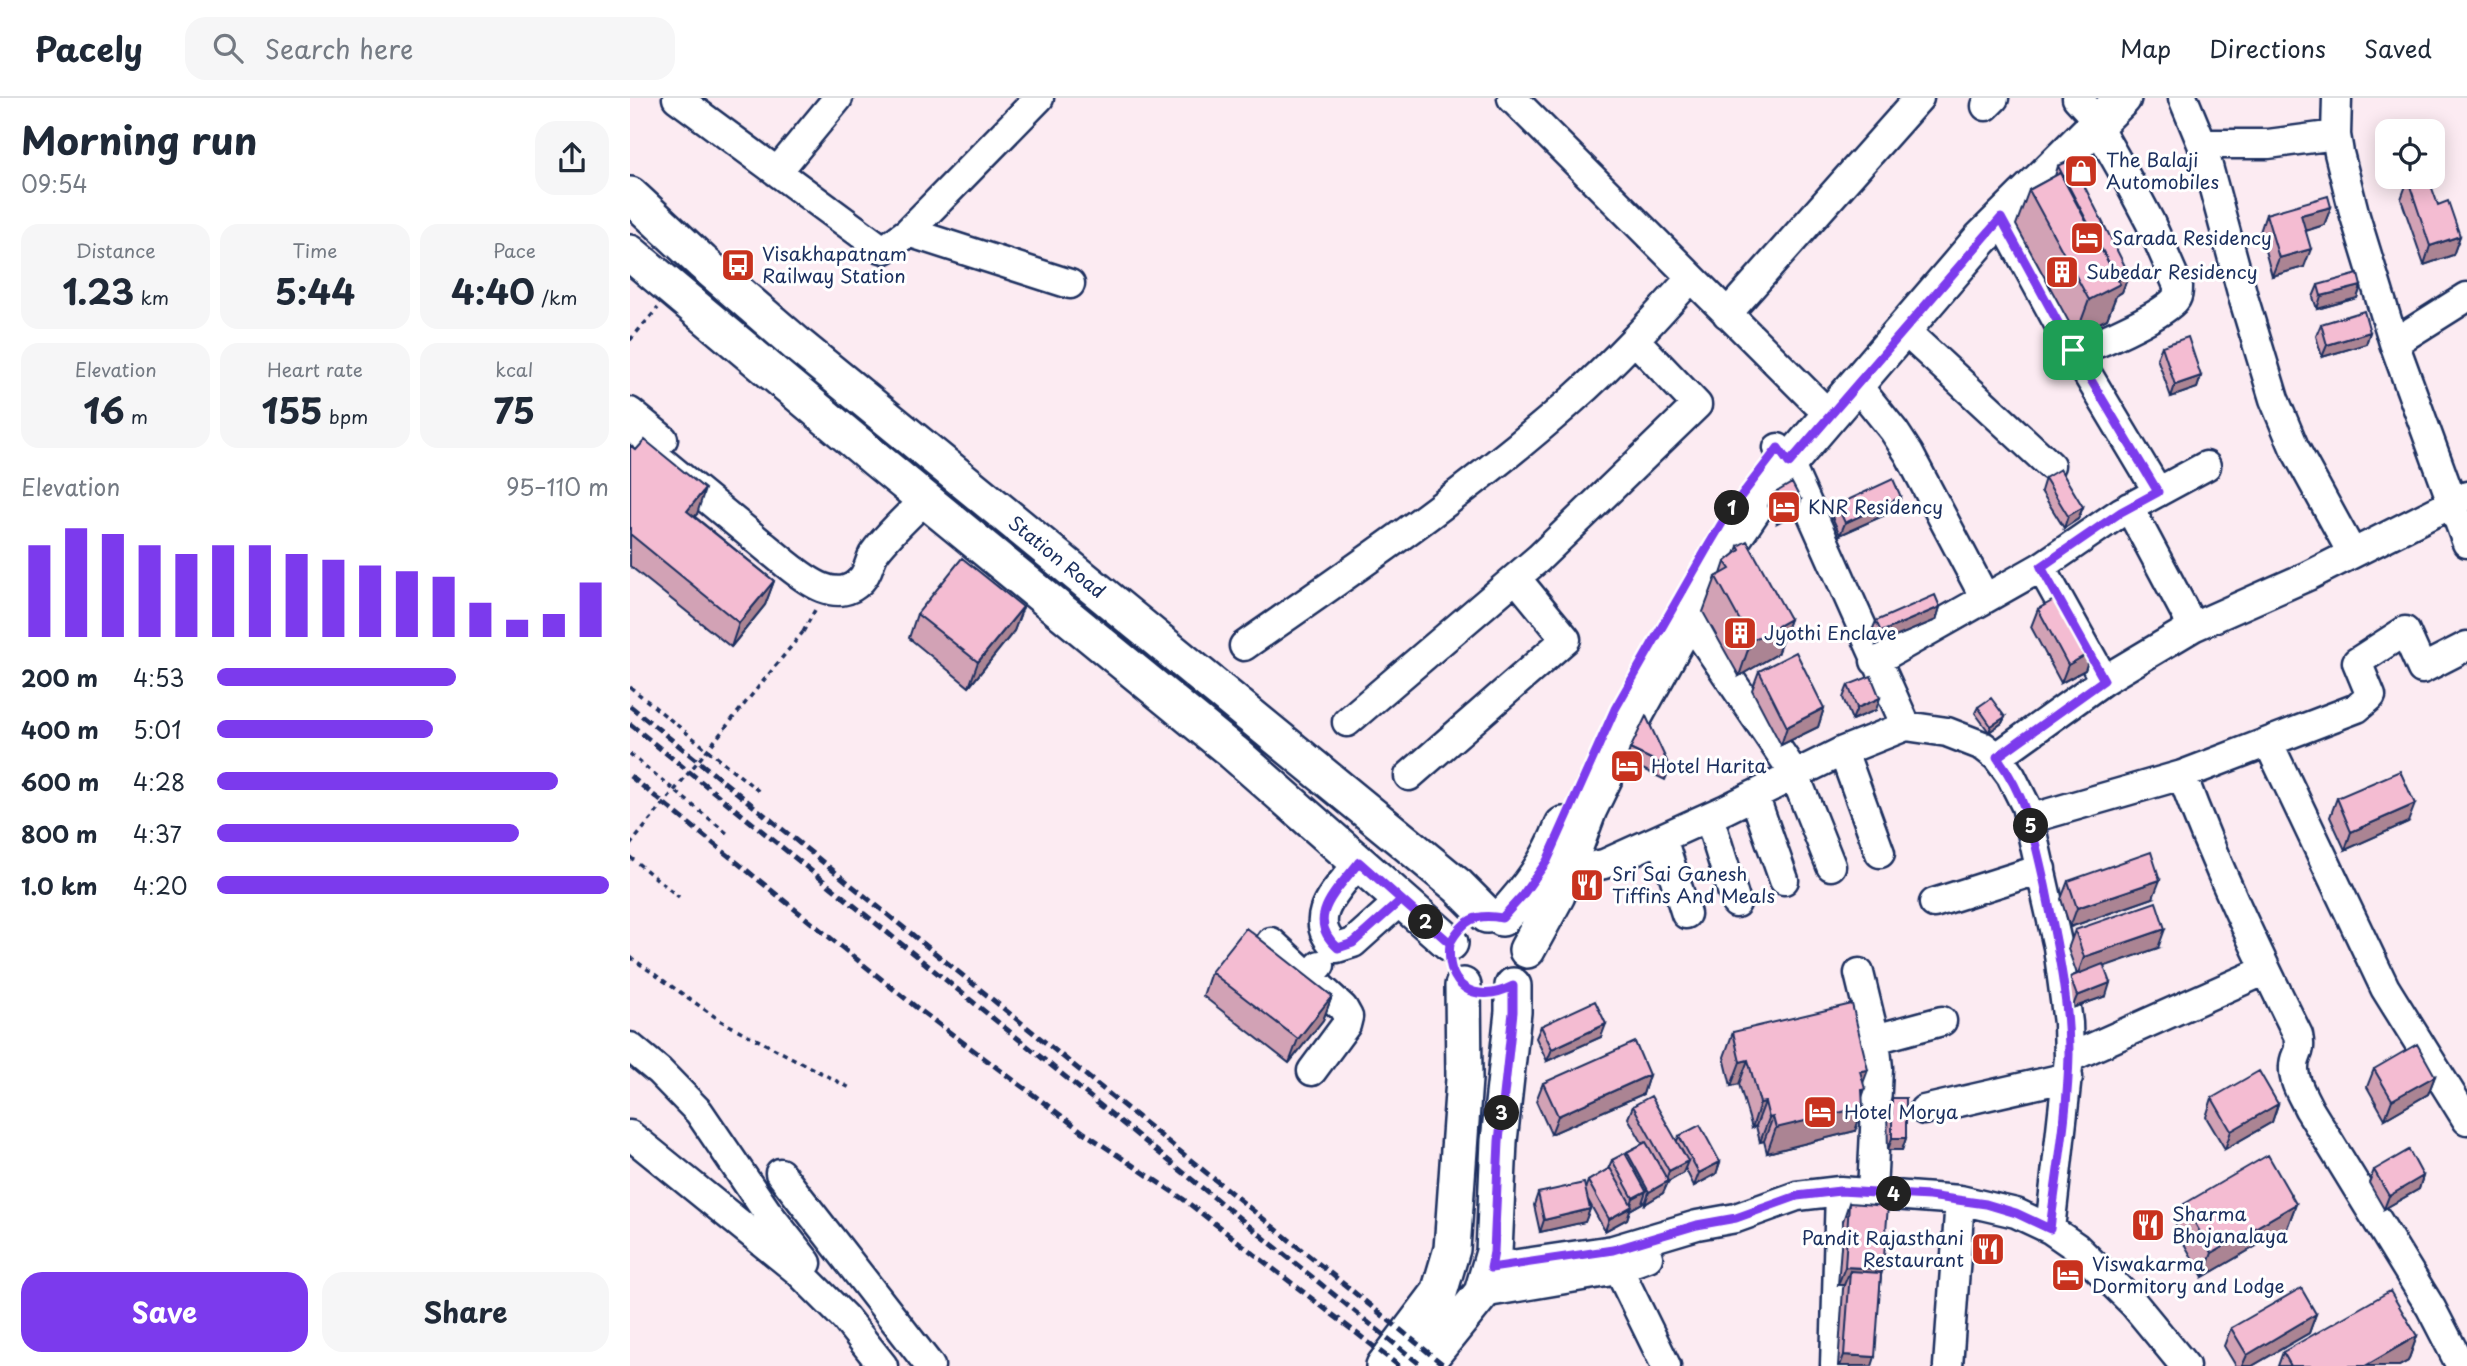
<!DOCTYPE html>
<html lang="en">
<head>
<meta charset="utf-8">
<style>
	:root { --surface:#fff; --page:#f6f6f7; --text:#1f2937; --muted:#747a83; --line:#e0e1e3; --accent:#7c3aed }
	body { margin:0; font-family:"Playpen Sans",sans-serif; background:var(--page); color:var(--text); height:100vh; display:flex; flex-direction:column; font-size:26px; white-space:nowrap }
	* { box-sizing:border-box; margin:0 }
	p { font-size:23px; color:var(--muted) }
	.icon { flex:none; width:38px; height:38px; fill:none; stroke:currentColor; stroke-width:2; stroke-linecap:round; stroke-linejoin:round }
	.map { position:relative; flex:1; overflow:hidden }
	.sheet { display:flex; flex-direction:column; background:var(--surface); width:630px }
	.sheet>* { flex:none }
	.buttons { position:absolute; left:1745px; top:21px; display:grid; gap:14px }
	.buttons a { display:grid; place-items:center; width:70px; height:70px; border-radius:14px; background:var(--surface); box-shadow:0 4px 18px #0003; font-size:35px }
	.pin { position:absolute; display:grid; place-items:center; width:60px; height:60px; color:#fff; margin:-30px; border-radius:14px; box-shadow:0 4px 10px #0006 }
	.km { position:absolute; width:35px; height:35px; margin:-18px; border-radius:50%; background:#222; color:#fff; font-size:19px; line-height:35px; text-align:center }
	.round { display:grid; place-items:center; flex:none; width:74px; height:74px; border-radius:21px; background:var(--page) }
	.head { display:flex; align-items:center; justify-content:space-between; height:119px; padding:0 21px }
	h1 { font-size:38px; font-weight:700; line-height:52px }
	.metrics { display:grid; grid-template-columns:repeat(3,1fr); gap:10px; height:119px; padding:7px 21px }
	.metrics div { display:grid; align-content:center; border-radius:18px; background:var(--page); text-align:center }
	.metrics b { font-size:35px; font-weight:700 }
	.metrics small { font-size:19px; font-weight:400 }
	.metrics p { font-size:19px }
	.chart { height:196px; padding:14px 21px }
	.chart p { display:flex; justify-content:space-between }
	.chart svg { width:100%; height:126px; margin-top:7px; stroke:var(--accent); stroke-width:6 }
	.cta { display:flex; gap:14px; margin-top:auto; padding:14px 21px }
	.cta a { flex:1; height:80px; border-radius:21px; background:var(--accent); color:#fff; font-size:28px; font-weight:700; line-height:80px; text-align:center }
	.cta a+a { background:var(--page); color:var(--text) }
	ul { padding:0 21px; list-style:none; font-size:23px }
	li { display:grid; grid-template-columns:112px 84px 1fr; align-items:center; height:52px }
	li i { height:18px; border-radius:9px; background:var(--accent) }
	header { display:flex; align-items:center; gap:42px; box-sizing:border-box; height:98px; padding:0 35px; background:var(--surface); border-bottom:2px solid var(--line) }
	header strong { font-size:33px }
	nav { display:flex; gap:38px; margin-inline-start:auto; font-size:24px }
	.search { width:490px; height:63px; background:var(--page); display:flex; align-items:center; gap:18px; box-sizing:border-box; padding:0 24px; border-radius:21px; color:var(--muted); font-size:26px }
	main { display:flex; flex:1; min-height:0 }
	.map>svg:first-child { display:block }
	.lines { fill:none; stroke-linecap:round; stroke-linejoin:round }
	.minor-casing { stroke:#1b2f5e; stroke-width:33 }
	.major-casing { stroke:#1b2f5e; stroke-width:40 }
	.path { stroke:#1b2f5e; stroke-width:3.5; stroke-dasharray:5 5; stroke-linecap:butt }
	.minor { stroke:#fff; stroke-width:28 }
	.major { stroke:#fff; stroke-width:35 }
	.rail { stroke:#1b2f5e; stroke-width:5; stroke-dasharray:10 5; stroke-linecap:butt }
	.path-bridge { stroke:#1b2f5e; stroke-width:3.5; stroke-dasharray:5 5; stroke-linecap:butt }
	.wall { fill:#d2a2b5; stroke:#1b2f5e; stroke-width:2 }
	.shaded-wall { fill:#ab8493; stroke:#1b2f5e; stroke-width:2 }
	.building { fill:#f4bcd2; stroke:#1b2f5e; stroke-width:2 }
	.route-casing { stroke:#fff; stroke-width:14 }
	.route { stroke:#7c3aed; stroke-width:9 }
	.labels { text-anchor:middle; stroke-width:6; stroke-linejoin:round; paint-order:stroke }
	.poi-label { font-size:19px; fill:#1b2f5e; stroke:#fff; text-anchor:start }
	.street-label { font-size:19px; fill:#1b2f5e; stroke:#fff }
</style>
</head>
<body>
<header>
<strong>Pacely</strong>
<div class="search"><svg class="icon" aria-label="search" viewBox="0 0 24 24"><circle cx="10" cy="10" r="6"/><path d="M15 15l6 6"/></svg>Search here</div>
<nav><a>Map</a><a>Directions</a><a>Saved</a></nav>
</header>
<main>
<section class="sheet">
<div class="head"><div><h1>Morning run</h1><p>09:54</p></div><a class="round"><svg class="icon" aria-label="share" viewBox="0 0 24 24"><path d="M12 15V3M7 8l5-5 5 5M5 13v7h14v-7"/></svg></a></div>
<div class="metrics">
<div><p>Distance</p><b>1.23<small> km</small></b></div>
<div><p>Time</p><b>5:44</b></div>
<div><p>Pace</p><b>4:40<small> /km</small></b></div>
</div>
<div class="metrics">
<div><p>Elevation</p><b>16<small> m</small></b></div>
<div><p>Heart rate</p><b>155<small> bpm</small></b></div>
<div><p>kcal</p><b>75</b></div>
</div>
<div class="chart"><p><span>Elevation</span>95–110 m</p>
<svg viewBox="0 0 160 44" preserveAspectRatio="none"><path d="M5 44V12M15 44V6M25 44V8M35 44V12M45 44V15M55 44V12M65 44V12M75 44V15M85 44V17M95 44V19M105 44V21M115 44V23M125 44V32M135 44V38M145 44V36M155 44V25"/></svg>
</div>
<ul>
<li><b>200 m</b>4:53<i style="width:61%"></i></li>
<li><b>400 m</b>5:01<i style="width:55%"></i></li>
<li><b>600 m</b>4:28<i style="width:87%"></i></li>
<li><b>800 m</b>4:37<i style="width:77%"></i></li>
<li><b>1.0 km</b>4:20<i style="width:100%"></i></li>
</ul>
<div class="cta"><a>Save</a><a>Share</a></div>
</section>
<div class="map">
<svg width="1837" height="1268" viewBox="0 0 1837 1268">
	<rect width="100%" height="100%" fill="#fcebf2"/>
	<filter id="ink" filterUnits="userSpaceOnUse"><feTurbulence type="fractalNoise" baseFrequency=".0143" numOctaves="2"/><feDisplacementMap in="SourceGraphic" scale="14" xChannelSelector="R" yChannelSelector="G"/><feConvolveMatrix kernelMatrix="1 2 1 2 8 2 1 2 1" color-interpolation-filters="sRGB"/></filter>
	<g filter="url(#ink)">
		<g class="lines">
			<g class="minor-casing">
				<path id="minor" d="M47,0L249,149L255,151L278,134L409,0
					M882,0L1186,304
					M1553,0L1572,46H1638L1706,37
					M1707,0L1706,37L1709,55L1725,118L1764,245L1837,445
					M1356,8L1364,0
					M1572,46L1614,202L1644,301L1664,349L1722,455
					M147,74L208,0
					M1371,120L1443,252C1463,250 1530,218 1544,203C1548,199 1548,194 1548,188L1520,124L1500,86L1458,12L1447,0
					M278,134L440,186
					M1097,216L1289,0
					M1273,231L1420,367
					M1764,245L1837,199
					M1443,252L1528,394
					M1226,286L1264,333L1279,356L1355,500
					M0,314L33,341
					M0,337L155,465C175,481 207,508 231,482C238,475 239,465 243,457C251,443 282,414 295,401
					M1148,350L1159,365L1276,628
					M1499,409L1563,529
					M1411,469L1474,582
					M1059,521L1164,675L1201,768
					M614,548C726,470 840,393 942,302C985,264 1023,222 1061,180
					M1245,563L1411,469L1491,414L1576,368
					M717,624L909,460L1067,307L1005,242
					M1639,646L1755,890L1837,1022
					M1213,653L1250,755
					M1367,659L1474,582L1563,529L1678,478L1837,398
					M1552,677C1585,766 1626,852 1668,937C1672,957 1664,955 1664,969C1663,984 1673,998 1679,1011L1801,1210L1831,1268
					M779,678L936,541L886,480
					M1124,697L1154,782
					M1079,719L1106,805
					M1399,721L1552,677L1727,610L1741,598L1727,564L1775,533L1792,571L1837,548
					M1032,740L1056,816
					M729,764C708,792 673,820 707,850L723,845L771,802
					M937,774L974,766L1096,711L1213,653L1276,628L1317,634L1353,648L1367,659L1381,678L1396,708L1428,849L1438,925L1439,960L1420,1131
					M1304,805L1411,771
					M641,844L679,879L690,867
					M1229,875L1245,941L1248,970L1242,1094
					M679,879L713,910L718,919L716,927L682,973
					M1245,941L1312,923
					M0,949L29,973L69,1014L137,1114L177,1165
					M1439,960L1636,872
					M1294,1012L1438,979
					M0,1037L168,1173L215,1220L253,1268
					M150,1075L300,1268
					M861,1170L983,1152L1067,1127L1106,1120L1167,1098L1210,1093L1330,1102L1386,1115L1420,1131L1446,1149L1504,1206L1555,1268
					M988,1170L1036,1268
					M852,1195L976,1174L1018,1159
					M1205,1268L1210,1093
					M1318,1268L1330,1102"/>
			</g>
			<g class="major-casing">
				<path id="major" d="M0,97L72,164L169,248L782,750L828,788L857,817
					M0,155L248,363L603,654L820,845
					M872,820C898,792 919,764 933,727
					M897,852L927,797L959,711L1004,619L1102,442L1139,388L1351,141L1493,0
					M754,1268L809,1195L822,1151L834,981L833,888
					M793,1268L852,1195L864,1154L869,1043L883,914V888"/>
			</g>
			<path class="path" d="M0,242L28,210
				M173,534L185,512
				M0,589L131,695
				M0,656L98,736
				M0,759L49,799
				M0,859L91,923L222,991"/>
			<use href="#minor" class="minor"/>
			<use href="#major" class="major"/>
			<path class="rail" d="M0,608L815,1268
				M0,626L792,1268
				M0,678L287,910L453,1034L553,1101L769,1268"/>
			<path class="path-bridge" d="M0,747L173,534"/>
		</g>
		<path class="wall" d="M1428,68L1499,176L1492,194L1486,198L1477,221L1446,237L1386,127L1399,92L1425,78Z
			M1778,82L1830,138L1823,157L1794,167L1771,101Z
			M1701,109L1694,127L1676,133L1674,169L1642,178L1630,134L1636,116Z
			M1688,187L1731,188L1727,200L1687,211L1683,199Z
			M1691,226L1740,234L1736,246L1692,259L1686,238Z
			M1532,248L1571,278L1567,290L1541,299L1527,260Z
			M0,347L67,416L64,418L144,483L135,507L101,549L0,468Z
			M1415,380L1453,409L1448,421L1434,430L1411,393Z
			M1143,396L1171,402L1167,414L1147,425L1138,408Z
			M1207,407L1266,412L1210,437L1202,419Z
			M1108,448L1160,521L1147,556L1109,578L1073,514L1086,479L1091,476L1095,464L1105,456Z
			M393,509L384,533L339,589L279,540L287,516Z
			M1310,509L1306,522L1246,547L1241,535L1246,523Z
			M1408,511L1461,554L1455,572L1431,585L1401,529Z
			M1129,573L1194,610L1188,629L1151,647L1122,592Z
			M1218,587L1246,612L1222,622L1213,600Z
			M1348,609L1375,619L1372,625L1359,634L1345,615Z
			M1000,651L1040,670L1035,682L996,663Z
			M1707,700L1778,724L1715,752L1700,719Z
			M1438,783L1523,800L1440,829L1431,801Z
			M1445,832L1528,850L1474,868L1476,898L1442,910L1436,891L1440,879L1447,876L1438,851Z
			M581,874L702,898L693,922L659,965L573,898Z
			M911,928L971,939L917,963L906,940Z
			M1103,934L1233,985L1232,997L1225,1033L1137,1055L1134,1043L1130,1044L1126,1028L1122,1030L1109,986L1101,988L1094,959Z
			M1744,971L1805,978L1798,996L1755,1021L1737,989Z
			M1019,977L1013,996L921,1036L906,1003L913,985Z
			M1262,1000L1276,1040L1272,1052H1258L1257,1013Z
			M1582,1000L1648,1006L1642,1024L1595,1051L1576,1019Z
			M1003,1008L1047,1043L1049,1038L1090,1064L1086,1076L1064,1088L1055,1070L1053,1075L1038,1084L1033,1095L1015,1106L1013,1102L1012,1105L1000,1112L997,1121L975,1133L958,1102L960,1111L955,1124L910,1134L904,1107L908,1095L955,1091L958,1083L978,1071L982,1062L996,1057L997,1054L1013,1046L998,1020Z
			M1744,1072L1793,1078L1789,1091L1754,1111L1739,1085Z
			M1219,1105L1251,1179L1242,1268H1208L1213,1191L1214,1187H1208L1213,1123Z
			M1554,1106H1666L1657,1130L1573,1179L1545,1130Z
			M1686,1216L1679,1235L1622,1268H1606L1594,1248L1601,1230Z
			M1787,1238L1778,1263L1769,1268H1648L1653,1254Z"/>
		<path class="shaded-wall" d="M1701,109L1694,127L1665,136L1671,117Z
			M1830,138L1823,157L1794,167L1800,148Z
			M1681,151L1674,169L1642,178L1649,160Z
			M1499,176L1492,194L1486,198L1477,221L1446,237L1459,202L1487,183Z
			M1731,188L1727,200L1687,211L1691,198Z
			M1740,234L1736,246L1692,259L1697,247Z
			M1571,278L1567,290L1541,299L1545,287Z
			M75,391L67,416L49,437L57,413Z
			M1271,399L1266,412L1210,437L1215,425Z
			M1171,402L1167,414L1147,425L1152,412Z
			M1453,409L1448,421L1434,430L1438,418Z
			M144,483L135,507L101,549L109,525Z
			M393,509L384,533L339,589L348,564Z
			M1310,509L1306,522L1246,547L1251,534Z
			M1160,521L1147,556L1109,578L1121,543Z
			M1461,554L1455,572L1431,585L1438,567Z
			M1250,600L1246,612L1222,622L1227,610Z
			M1194,610L1188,629L1151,647L1157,629Z
			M1375,619L1372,625L1359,634L1361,628Z
			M1785,706L1778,724L1715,752L1721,734Z
			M1530,782L1523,800L1440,829L1447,810Z
			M1535,831L1528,850L1447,878L1454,859Z
			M1480,885L1476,898L1442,910L1447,898Z
			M702,898L693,922L659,965L668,941Z
			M976,926L971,939L917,963L922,951Z
			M1118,962L1109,986L1101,988L1110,964Z
			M1238,972L1229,996L1230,973Z
			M1019,977L1013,996L921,1036L928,1018Z
			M1805,978L1798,996L1755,1021L1762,1002Z
			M1235,991L1228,1011L1233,1009L1225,1033L1137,1055L1146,1030Z
			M1135,1004L1126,1028L1122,1030L1130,1005Z
			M1648,1006L1642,1024L1595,1051L1601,1033Z
			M1143,1019L1134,1043L1130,1044L1139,1020Z
			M1262,1040H1276L1272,1052H1258Z
			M1058,1063L1053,1075L1038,1084L1033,1095L1015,1106L1019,1094L1035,1085L1039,1073Z
			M1090,1064L1086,1076L1064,1088L1069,1075Z
			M1793,1078L1789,1091L1754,1111L1759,1098Z
			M1016,1093L1012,1105L1000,1112L997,1121L975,1133L979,1121L1000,1110L1003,1100Z
			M1666,1106L1657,1130L1573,1179L1582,1155Z
			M960,1111L955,1124L910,1134L914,1122Z
			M1215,1169L1253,1171L1247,1190L1220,1173L1214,1187H1208Z
			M1686,1216L1679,1235L1622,1268H1612L1617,1257Z
			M1787,1238L1778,1263L1769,1268H1735Z
			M1214,1257L1245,1259L1242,1268H1210Z"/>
		<path class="building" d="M1441,62L1499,176L1488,182L1428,68Z
			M1430,75L1490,186L1459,202L1399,92Z
			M1788,79H1798L1808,107L1818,103L1830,138L1800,148L1778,82Z
			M1698,98L1701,109L1671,117L1681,151L1649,160L1636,116Z
			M1728,176L1731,188L1691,198L1688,187Z
			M1734,213L1740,234L1697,247L1691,226Z
			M1558,239L1571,278L1545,287L1532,248Z
			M15,342L75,391L57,413L144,483L109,525L0,436V347L6,352Z
			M1430,371L1453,409L1438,418L1415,380Z
			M1263,381L1271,399L1215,425L1207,407Z
			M1162,385L1171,402L1152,412L1143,396Z
			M1117,443L1160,521L1121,543L1086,479L1100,471L1095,464L1110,452L1108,448Z
			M332,460L393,509L348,564L287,516Z
			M1305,497L1310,509L1251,534L1246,523Z
			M1431,498L1461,554L1438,567L1408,511Z
			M1166,554L1194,610L1157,629L1129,573Z
			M1241,578L1250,600L1227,610L1218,587Z
			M1361,600L1375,619L1361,628L1348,609Z
			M1016,618L1040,670L1000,651Z
			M1770,673L1785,706L1721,734L1707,700Z
			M1521,754L1530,782L1447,810L1438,783Z
			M1526,804L1535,831L1454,859L1445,832Z
			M616,830L702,898L668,941L581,874Z
			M1473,866L1480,885L1447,898L1440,879Z
			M965,903L976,926L922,951L911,928Z
			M1222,906L1238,972L1230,973L1235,991L1232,992L1233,1009L1146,1030L1143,1019L1139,1020L1135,1004L1130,1005L1118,962L1110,964L1103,934Z
			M1005,944L1019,977L928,1018L913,985Z
			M1787,946L1805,978L1762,1002L1744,971Z
			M1629,973L1648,1006L1601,1033L1582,1000Z
			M1021,998L1058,1063L1039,1073L1003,1008Z
			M1262,1000H1276V1040H1262Z
			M1070,1027L1090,1064L1069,1075L1049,1038Z
			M1016,1044L1038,1083L1019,1094L997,1054Z
			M1779,1052L1793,1078L1759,1098L1744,1072Z
			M995,1055L1016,1093L1003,1100L982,1062Z
			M1638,1057L1666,1106L1582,1155L1554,1106Z
			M980,1070L1002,1108L979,1121L958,1083Z
			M954,1085L960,1111L914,1122L908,1095Z
			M1219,1105L1258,1108L1253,1171L1215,1169Z
			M1220,1173L1251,1175L1245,1259L1214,1257Z
			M1671,1190L1686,1216L1617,1257L1601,1230Z
			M1760,1193L1787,1238L1735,1268H1661L1653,1254Z"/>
	</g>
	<g class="lines" filter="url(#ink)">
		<g class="route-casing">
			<path id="route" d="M1443,252L1371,120L1159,365L1148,350L1098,415L1076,452L985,611L917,763L892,798L872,820C845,815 833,822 820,845L729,764C708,792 673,820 708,850L723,845L771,802L820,845C815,889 845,907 883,888V914L869,1043L864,1154L861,1170L983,1152L1067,1127L1106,1120L1167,1098L1210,1093L1299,1098L1356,1106L1386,1115L1420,1131C1427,1073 1438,1014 1439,956C1439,899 1426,842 1415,787C1404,738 1397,700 1367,659L1474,582L1411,469L1491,414L1528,394L1443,252"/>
		</g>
		<use href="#route" class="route"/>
	</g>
	<defs>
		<g id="shop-square" transform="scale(1.75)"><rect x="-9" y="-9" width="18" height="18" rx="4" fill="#c8321e" stroke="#fff"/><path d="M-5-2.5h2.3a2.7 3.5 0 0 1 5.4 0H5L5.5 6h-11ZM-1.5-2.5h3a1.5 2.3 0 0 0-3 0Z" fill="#fff"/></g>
		<g id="hotel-square" transform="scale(1.75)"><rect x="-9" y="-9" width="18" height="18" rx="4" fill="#c8321e" stroke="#fff"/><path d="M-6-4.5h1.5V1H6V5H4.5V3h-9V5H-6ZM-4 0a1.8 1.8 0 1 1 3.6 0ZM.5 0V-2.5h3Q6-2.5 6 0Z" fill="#fff"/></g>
		<g id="bus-square" transform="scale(1.75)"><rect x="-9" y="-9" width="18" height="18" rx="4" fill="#c8321e" stroke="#fff"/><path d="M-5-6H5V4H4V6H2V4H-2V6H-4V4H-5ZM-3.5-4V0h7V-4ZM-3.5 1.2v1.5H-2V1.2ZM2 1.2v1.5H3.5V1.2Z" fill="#fff"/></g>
		<g id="building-square" transform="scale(1.75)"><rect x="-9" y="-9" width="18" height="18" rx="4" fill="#c8321e" stroke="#fff"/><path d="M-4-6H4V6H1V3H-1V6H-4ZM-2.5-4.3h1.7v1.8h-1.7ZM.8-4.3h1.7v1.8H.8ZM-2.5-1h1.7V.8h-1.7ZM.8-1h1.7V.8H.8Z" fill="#fff"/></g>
		<g id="restaurant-square" transform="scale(1.75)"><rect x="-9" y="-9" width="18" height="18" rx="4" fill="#c8321e" stroke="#fff"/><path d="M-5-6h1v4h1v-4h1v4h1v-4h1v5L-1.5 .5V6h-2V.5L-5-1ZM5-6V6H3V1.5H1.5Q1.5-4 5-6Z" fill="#fff"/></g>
	</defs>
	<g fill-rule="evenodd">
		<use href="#shop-square" x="1451" y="73"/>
		<use href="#hotel-square" x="1457" y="140"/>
		<use href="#bus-square" x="108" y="167"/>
		<use href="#building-square" x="1432" y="174"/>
		<use href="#hotel-square" x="1154" y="409"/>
		<use href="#building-square" x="1110" y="535"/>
		<use href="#hotel-square" x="997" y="668"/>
		<use href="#restaurant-square" x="957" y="787"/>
		<use href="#hotel-square" x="1190" y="1014"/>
		<use href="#restaurant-square" x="1518" y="1127"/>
		<use href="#restaurant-square" x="1358" y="1151"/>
		<use href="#hotel-square" x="1438" y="1177"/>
	</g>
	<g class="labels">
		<g class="poi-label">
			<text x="1476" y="69">The Balaji<tspan x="1476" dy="22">Automobiles</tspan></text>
			<text x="1482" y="147">Sarada Residency</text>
			<text x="132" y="163">Visakhapatnam<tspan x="132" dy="22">Railway Station</tspan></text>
			<text x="1456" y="181">Subedar Residency</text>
			<text x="1178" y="416">KNR Residency</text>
			<text x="1134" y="542">Jyothi Enclave</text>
			<text x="1021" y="675">Hotel Harita</text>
			<text x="982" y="783">Sri Sai Ganesh<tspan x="982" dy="22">Tiffins And Meals</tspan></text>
			<text x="1214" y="1021">Hotel Morya</text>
			<text x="1542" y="1123">Sharma<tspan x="1542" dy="22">Bhojanalaya</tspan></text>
			<text x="1334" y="1147" text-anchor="end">Pandit Rajasthani<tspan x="1334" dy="22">Restaurant</tspan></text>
			<text x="1462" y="1173">Viswakarma<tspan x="1462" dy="22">Dormitory and Lodge</tspan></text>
		</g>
		<g class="street-label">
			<text transform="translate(427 459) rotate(39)" y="7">Station Road</text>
		</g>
	</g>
</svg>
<div class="buttons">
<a><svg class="icon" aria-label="locate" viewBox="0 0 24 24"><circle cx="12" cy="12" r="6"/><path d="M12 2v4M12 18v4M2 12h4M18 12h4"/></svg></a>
</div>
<div class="pin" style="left:1443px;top:252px;background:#1e9e55"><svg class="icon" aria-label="arrive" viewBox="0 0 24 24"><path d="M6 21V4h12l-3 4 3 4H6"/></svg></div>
<b class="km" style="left:1102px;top:410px">1</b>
<b class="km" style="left:796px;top:824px">2</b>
<b class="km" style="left:872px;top:1015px">3</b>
<b class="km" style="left:1264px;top:1096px">4</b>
<b class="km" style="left:1401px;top:728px">5</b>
</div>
</main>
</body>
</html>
